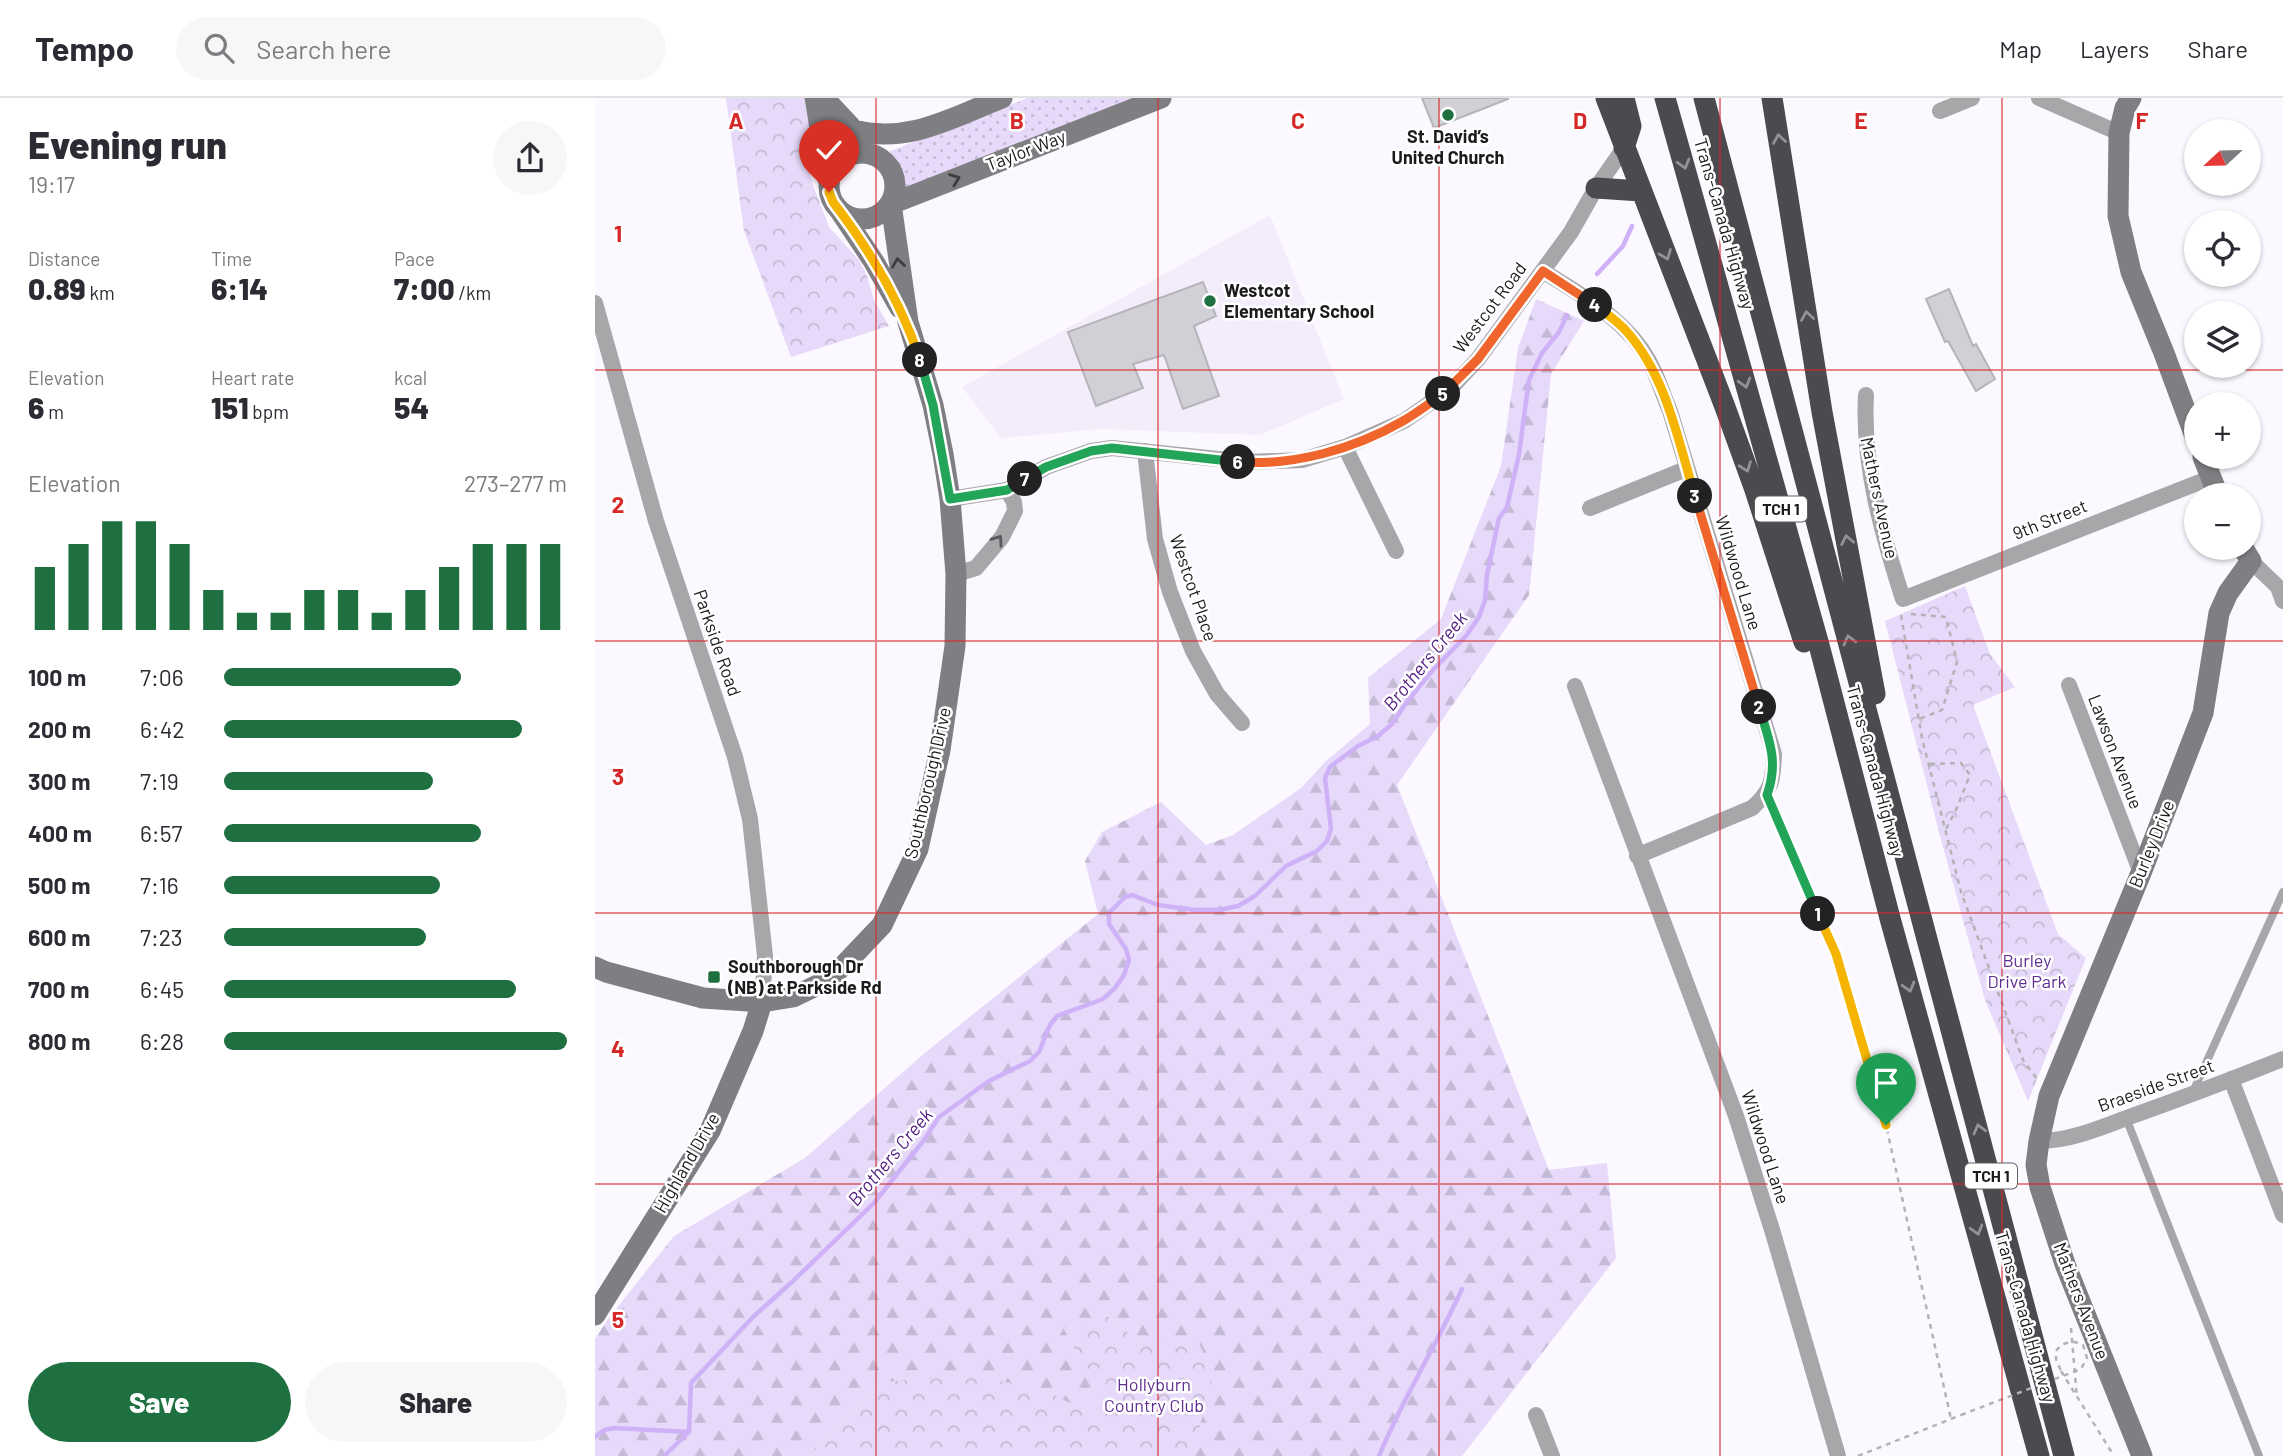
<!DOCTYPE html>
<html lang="en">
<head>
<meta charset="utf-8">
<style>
	:root { --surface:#fff; --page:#f7f7f7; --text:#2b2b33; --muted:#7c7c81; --line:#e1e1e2; --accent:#1f7041 }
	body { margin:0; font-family:Barlow,sans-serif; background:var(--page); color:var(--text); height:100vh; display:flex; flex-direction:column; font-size:26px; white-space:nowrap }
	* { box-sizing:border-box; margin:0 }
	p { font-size:23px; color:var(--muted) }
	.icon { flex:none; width:38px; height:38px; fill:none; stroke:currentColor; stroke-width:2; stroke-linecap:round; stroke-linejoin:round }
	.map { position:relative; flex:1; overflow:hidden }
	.drawer { display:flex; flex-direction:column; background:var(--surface); width:595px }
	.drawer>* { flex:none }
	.needle { width:46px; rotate:248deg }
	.tools { position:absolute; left:1589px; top:21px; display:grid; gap:14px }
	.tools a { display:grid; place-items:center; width:77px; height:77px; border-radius:50%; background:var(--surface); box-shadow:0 2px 5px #0004; font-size:35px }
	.pin { position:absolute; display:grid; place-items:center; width:60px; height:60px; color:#fff; margin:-72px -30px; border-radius:50% 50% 50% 0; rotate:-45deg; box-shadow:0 0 7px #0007 }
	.pin .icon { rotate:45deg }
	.km { position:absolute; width:35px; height:35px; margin:-18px; border-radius:50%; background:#222; color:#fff; font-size:19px; line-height:35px; text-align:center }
	.round { display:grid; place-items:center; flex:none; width:74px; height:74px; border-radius:37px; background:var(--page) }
	.head { display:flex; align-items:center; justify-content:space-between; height:119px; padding:0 28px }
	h1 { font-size:38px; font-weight:800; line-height:52px }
	.figures { display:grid; grid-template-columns:repeat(3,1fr); gap:10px; height:119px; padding:7px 28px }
	.figures div { display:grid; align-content:center }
	.figures b { font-size:30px; font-weight:800 }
	.figures small { font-size:19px; font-weight:400 }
	.figures p { font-size:19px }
	.chart { height:196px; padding:14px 28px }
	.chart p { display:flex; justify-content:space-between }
	.chart svg { width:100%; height:126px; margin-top:7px; stroke:var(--accent); stroke-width:6 }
	.primary-button { display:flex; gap:14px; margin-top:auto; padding:14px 28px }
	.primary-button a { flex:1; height:80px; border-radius:42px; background:var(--accent); color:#fff; font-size:28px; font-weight:800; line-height:80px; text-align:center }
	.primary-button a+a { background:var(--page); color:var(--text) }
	ul { padding:0 28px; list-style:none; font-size:23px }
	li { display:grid; grid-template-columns:112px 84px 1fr; align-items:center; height:52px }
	li i { height:18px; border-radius:9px; background:var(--accent) }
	header { display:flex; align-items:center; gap:42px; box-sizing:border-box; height:98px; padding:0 35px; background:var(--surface); border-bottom:2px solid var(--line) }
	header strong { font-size:33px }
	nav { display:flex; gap:38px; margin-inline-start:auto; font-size:24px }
	.search { width:490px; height:63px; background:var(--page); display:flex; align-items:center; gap:18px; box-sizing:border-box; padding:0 24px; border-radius:38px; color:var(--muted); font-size:26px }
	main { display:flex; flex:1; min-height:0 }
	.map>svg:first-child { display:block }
	.built { fill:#f3edfb }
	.grass { fill:url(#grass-dots) }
	.forest { fill:url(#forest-firs) }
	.park { fill:url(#park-crowns) }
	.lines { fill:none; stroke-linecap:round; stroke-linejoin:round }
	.stream { stroke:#ceb1f7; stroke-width:4.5 }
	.building { fill:#d2d0d7; stroke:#b6b3ba; stroke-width:2 }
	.path { stroke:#b4b2b7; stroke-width:2.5; stroke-dasharray:5 5; stroke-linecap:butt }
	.lane { stroke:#a7a6a9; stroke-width:8 }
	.street { stroke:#a7a6a9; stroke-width:16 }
	.secondary { stroke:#7f7e82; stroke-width:21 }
	.highway { stroke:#4c494f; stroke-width:21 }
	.path-bridge { stroke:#b4b2b7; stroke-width:2.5; stroke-dasharray:5 5; stroke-linecap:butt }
	.oneway { stroke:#949295 }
	.oneway2 { stroke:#3e3d40 }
	.oneway3 { stroke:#5a595c }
	.split-1-casing { stroke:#fff; stroke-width:14 }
	.split-2-casing { stroke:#fff; stroke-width:14 }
	.split-3-casing { stroke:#fff; stroke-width:14 }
	.split-4-casing { stroke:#fff; stroke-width:14 }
	.split-5-casing { stroke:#fff; stroke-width:14 }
	.split-6-casing { stroke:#fff; stroke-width:14 }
	.split-7-casing { stroke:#fff; stroke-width:14 }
	.split-8-casing { stroke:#fff; stroke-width:14 }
	.split-9-casing { stroke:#fff; stroke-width:14 }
	.split-1 { stroke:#f5b400; stroke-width:9 }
	.split-2 { stroke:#22a559; stroke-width:9 }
	.split-3 { stroke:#f0652b; stroke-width:9 }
	.split-4 { stroke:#f5b400; stroke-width:9 }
	.split-5 { stroke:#f0652b; stroke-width:9 }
	.split-6 { stroke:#f0652b; stroke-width:9 }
	.split-7 { stroke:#22a559; stroke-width:9 }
	.split-8 { stroke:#22a559; stroke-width:9 }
	.split-9 { stroke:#f5b400; stroke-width:9 }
	.grid { fill:none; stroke:#d62828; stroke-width:2; stroke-opacity:0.55 }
	.poi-dot { fill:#1f7041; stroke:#fff; stroke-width:2.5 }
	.labels { text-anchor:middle; stroke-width:5; stroke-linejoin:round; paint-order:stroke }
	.shield { fill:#fff; stroke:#5f5f61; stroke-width:2 }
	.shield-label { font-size:16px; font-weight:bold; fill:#1b1a1d }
	.poi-label { font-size:18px; font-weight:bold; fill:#1b1a1d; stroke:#fff; text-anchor:start }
	.street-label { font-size:18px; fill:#1b1a1d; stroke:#fff }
	.park-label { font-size:18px; fill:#602e92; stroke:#fff }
	.water-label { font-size:19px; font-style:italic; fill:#542083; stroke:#fff }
	.grid-label { font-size:23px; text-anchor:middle; font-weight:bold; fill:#d62828; stroke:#fff; stroke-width:5; stroke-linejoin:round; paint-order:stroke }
</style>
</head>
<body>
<header>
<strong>Tempo</strong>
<div class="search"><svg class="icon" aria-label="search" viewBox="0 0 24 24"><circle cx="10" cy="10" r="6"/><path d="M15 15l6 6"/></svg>Search here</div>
<nav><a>Map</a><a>Layers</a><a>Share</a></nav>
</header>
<main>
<section class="drawer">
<div class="head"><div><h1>Evening run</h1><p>19:17</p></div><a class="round"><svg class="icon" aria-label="share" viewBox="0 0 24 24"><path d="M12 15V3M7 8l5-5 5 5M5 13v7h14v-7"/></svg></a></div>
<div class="figures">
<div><p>Distance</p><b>0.89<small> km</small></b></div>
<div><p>Time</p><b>6:14</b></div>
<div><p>Pace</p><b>7:00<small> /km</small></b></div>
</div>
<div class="figures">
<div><p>Elevation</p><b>6<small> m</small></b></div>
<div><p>Heart rate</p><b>151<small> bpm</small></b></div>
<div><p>kcal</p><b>54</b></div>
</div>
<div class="chart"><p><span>Elevation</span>273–277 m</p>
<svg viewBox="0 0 160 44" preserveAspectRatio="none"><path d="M5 44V22M15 44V14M25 44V6M35 44V6M45 44V14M55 44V30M65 44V38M75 44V38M85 44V30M95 44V30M105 44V38M115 44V30M125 44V22M135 44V14M145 44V14M155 44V14"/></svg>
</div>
<ul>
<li><b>100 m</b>7:06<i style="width:69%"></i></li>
<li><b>200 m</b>6:42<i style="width:87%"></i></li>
<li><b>300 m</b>7:19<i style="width:61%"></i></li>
<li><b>400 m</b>6:57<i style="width:75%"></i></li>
<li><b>500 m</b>7:16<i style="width:63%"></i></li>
<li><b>600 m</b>7:23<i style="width:59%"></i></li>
<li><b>700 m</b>6:45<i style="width:85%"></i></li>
<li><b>800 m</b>6:28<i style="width:100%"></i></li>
</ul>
<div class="primary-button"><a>Save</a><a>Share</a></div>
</section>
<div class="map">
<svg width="1688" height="1358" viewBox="0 0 1688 1358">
	<defs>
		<pattern id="grass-dots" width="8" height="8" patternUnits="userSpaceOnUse" patternTransform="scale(1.75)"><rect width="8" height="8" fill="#e6d9f9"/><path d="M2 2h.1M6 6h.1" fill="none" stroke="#c5bad5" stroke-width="1.8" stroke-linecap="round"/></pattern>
		<pattern id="forest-firs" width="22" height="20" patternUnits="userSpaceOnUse" patternTransform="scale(1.75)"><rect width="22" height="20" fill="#e6d9f9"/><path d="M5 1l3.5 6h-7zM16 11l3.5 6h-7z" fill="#c5bad5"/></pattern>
		<pattern id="park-crowns" width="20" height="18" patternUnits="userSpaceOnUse" patternTransform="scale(1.75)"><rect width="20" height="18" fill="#e6d9f9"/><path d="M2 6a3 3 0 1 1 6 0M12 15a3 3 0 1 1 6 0" fill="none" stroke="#c5bad5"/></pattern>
	</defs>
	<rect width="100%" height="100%" fill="#fbf9ff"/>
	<path class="built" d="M675,117L749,301L665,337L507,331L406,340L367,289Z"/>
	<path class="grass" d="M433,0H546L307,95L305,80L293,54Z"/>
	<path class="forest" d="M941,201L989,223L956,276L934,497L802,687L954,1072L1012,1065L1021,1160L867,1358H597L601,1336L547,1246L511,1217L506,1302L490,1314L444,1289L288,1284L214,1358H0V1241L13,1221L79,1138L210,1060L331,954L503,816L490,763L507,734L566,704L611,747L638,737L706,690L731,663L775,626L773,580L846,521L906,368L923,250Z"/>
	<path class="park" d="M131,0H209L216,26L215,77L218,87L234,129L264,162L272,178L279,202L294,228L196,259L149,133Z
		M1370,488L1395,556L1420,589L1378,607L1463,836L1491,860L1433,1003L1390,902L1345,738L1290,523Z
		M511,1217L547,1246L602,1242L619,1275L597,1358H214L288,1284L369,1278L444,1289L490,1313L506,1302L468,1229Z"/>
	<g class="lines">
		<path class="stream" d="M1002,176L1028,148L1037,128
			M0,1339L9,1332L19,1330L94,1334
			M69,1358L94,1334L96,1285L158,1219L198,1183L279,1105L329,1042L344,1019L394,983L435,963L444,954L455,927L462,918L508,901L520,890L529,877L534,862L531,851L514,826V815L530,799L537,797L563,807L600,812H624L643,808L660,798L691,768L722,753L732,743L736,731L730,680L735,669L763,648L783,638L797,626L811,605L837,573L871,538L884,519L890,502L892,477L904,420L912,409L924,356L934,282L947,255L964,234L972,217
			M784,1358C808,1300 841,1248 867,1191"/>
	</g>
	<path class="building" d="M827,0H913V1L839,30Z
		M608,184L621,218L599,228L624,298L588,311L569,257L538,266L548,290L501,308L473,234Z
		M1354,191L1378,248L1381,246L1400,281L1381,293L1353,243L1350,244L1331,201Z"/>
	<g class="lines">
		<path class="path" d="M1316,516L1351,519L1362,564L1347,612L1324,621
			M1306,517L1327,640L1366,794L1428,962L1442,981
			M1335,666L1366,665L1375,677L1361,712L1351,731
			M1178,711L1241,856L1291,1027L1356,1321
			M1476,1230L1482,1300
			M1466,1273L1519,1358
			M1263,1358L1366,1317"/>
		<path class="lane" d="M1598,994L1688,794
			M1531,1020L1664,1358"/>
		<path class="street" d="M1444,0L1524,35
			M1345,13L1377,0
			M948,173C987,198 1031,221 1054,263C1063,279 1068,297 1075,313L1179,656C1178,683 1177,692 1157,710L1042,758
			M0,205L61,423L140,659L155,721L170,858L167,904
			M1271,297C1267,366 1287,436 1308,501L1615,380
			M750,349L801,453
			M550,353L560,441L575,494L598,553L622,596L647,625
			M355,401L412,392L451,369L496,353L517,350L652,364L707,362L750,349L809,323L855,291L883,261L976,134L1001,90L1029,50
			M995,410L1091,371
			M1656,463L1683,489L1688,503
			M361,476L381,470L407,439L420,413L419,404L412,392
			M1474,587L1546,775
			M980,588L1141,1018L1178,1135L1243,1358
			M1636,981L1688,1117
			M1444,1043C1476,1043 1507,1029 1537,1018C1588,1000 1638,981 1688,961
			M941,1317L957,1358"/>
		<path class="secondary" d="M220,0C226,28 226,57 234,84
			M229,0L268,42
			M1536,0L1530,10L1524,35L1523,118L1536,174L1569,255L1601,341
			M258,32C314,46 356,20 407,0
			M234 88a33 33 0 1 1 66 0a33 33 0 1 1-66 0Z
			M296,106L566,0
			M245,113L279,164L305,210
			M1608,359L1623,397
			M0,869L11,874L108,900L167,904L198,899L231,883L249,867L287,827L323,751L345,652L360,548L361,476L355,401L348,356L338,307L313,224L296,106
			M0,1217L115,1033L158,933L167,904
			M1547,1358L1470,1166L1445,1089L1441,1067L1444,1043L1454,998L1546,775L1608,615L1624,515L1633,495L1656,463L1648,450"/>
		<path class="highway" d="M1011,0L1130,309L1160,392L1209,544
			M1029,0L1036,28L1029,50
			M1070,0L1224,547L1296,824L1444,1358
			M1109,0L1469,1358
			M1177,0L1227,314L1280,596
			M1001,90L1046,93"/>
		<path class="path-bridge" d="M1366,1317L1486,1271L1492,1260L1488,1247C1478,1242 1468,1243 1461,1253V1261L1466,1273"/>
	</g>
	<defs><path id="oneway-chevron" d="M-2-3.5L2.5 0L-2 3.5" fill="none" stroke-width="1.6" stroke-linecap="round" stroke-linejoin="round" transform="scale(1.75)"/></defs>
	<g class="oneway">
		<use href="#oneway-chevron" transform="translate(1184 41) rotate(-99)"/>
		<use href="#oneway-chevron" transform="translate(1089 66) rotate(74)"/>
		<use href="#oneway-chevron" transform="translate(1071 157) rotate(69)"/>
		<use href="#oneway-chevron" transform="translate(1212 218) rotate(-99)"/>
		<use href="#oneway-chevron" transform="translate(1150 285) rotate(74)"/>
		<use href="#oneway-chevron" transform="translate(1151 369) rotate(70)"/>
		<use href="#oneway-chevron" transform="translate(1252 442) rotate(-101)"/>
		<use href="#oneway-chevron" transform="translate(1254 542) rotate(-105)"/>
		<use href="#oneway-chevron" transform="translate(1314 889) rotate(74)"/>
		<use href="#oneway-chevron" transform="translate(1384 1031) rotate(-105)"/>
		<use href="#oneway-chevron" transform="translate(1382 1132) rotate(74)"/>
	</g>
	<g class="oneway2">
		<use href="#oneway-chevron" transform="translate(360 81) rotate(-21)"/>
		<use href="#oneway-chevron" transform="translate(303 165) rotate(-98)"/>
	</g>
	<use class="oneway3" href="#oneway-chevron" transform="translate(403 442) rotate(-55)"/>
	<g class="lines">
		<g class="split-1-casing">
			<path id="split-1" d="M1223,816L1241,856L1291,1027"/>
		</g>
		<g class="split-2-casing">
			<path id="split-2" d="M1164,609C1174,642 1184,663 1172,697L1223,816"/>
		</g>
		<g class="split-3-casing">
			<path id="split-3" d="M1100,398L1164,609"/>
		</g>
		<g class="split-4-casing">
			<path id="split-4" d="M1000,207C1011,215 1024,224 1033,235C1072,280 1083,343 1100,398"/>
		</g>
		<g class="split-5-casing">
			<path id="split-5" d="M848,296L883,261L948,173L1000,207"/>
		</g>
		<g class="split-6-casing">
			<path id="split-6" d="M643,364C700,368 759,351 808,323C822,315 835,305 848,296"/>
		</g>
		<g class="split-7-casing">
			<path id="split-7" d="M430,381L451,369L496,353L517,350L643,364"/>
		</g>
		<g class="split-8-casing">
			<path id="split-8" d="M325,262L338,307L355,401L412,392L430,381"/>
		</g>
		<g class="split-9-casing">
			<path id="split-9" d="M234,94L238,104C275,152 306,204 325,262"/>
		</g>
		<use href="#split-1" class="split-1"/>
		<use href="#split-2" class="split-2"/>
		<use href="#split-3" class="split-3"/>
		<use href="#split-4" class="split-4"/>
		<use href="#split-5" class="split-5"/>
		<use href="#split-6" class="split-6"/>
		<use href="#split-7" class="split-7"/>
		<use href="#split-8" class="split-8"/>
		<use href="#split-9" class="split-9"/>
	</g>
	<path class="grid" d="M281,0V1358M563,0V1358M844,0V1358M1125,0V1358M1407,0V1358M0,272H1688M0,543H1688M0,815H1688M0,1086H1688"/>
	<g class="poi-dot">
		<circle cx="853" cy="17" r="7"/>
		<circle cx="615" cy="203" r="7"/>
		<rect x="112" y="872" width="14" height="14" rx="3.5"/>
	</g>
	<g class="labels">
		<g class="shield">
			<rect x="1160" y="398.5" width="52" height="25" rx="5"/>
			<rect x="1370" y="1065.5" width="52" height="25" rx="5"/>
		</g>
		<g class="shield-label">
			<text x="1186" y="417">TCH 1</text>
			<text x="1396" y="1084">TCH 1</text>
		</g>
		<g class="poi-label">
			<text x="853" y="45" text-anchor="middle">St. David’s<tspan x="853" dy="21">United Church</tspan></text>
			<text x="629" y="199">Westcot<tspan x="629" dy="21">Elementary School</tspan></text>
			<text x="133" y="875">Southborough Dr<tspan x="133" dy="21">(NB) at Parkside Rd</tspan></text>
		</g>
		<g class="street-label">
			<text transform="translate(431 53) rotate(-21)" y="6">Taylor Way</text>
			<text transform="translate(1129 126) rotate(74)" y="6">Trans-Canada Highway</text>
			<text transform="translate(895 210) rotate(-53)" y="6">Westcot Road</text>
			<text transform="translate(1284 400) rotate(78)" y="6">Mathers Avenue</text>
			<text transform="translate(1455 422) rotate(-22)" y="6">9th Street</text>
			<text transform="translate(1143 475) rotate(73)" y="6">Wildwood Lane</text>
			<text transform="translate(598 490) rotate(71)" y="6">Westcot Place</text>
			<text transform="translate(122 545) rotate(71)" y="6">Parkside Road</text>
			<text transform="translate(1520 654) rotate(69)" y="6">Lawson Avenue</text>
			<text transform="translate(1280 673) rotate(75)" y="6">Trans-Canada Highway</text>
			<text transform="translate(333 685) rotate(-77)" y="6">Southborough Drive</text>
			<text transform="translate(1557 746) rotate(-68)" y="6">Burley Drive</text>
			<text transform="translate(1561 988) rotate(-20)" y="6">Braeside Street</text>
			<text transform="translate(1170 1049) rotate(72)" y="6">Wildwood Lane</text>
			<text transform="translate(92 1065) rotate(-60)" y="6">Highland Drive</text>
			<text transform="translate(1486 1203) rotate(69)" y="6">Mathers Avenue</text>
			<text transform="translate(1430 1219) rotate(74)" y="6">Trans-Canada Highway</text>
		</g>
		<g class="park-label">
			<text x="1432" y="869">Burley<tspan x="1432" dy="21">Drive Park</tspan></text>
			<text x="559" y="1293">Hollyburn<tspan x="559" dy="21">Country Club</tspan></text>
		</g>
		<g class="water-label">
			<text transform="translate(830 563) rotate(-51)" y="7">Brothers Creek</text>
			<text transform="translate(295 1059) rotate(-50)" y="7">Brothers Creek</text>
		</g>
	</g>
	<g class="grid-label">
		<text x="141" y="31">A</text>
		<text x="422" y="31">B</text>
		<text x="703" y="31">C</text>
		<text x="985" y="31">D</text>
		<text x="1266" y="31">E</text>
		<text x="1547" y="31">F</text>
		<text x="23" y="144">1</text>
		<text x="23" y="415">2</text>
		<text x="23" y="687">3</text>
		<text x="23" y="959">4</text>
		<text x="23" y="1230">5</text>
	</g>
</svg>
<div class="tools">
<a><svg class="needle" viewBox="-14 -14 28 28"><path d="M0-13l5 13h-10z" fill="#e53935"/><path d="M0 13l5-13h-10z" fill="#7c7c81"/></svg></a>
<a><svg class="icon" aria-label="locate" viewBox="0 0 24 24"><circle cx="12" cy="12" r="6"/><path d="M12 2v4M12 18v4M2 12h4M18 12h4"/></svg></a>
<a><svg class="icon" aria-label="layers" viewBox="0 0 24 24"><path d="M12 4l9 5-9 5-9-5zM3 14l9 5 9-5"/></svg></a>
<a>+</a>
<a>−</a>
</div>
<div class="pin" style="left:1291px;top:1027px;background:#1e9e55"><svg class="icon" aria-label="arrive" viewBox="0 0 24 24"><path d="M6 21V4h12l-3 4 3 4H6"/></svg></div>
<div class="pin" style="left:234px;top:94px;background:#d93025"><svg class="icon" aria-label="check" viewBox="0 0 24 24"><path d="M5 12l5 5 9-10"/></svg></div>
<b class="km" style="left:1223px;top:816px">1</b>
<b class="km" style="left:1164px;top:609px">2</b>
<b class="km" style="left:1100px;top:398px">3</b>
<b class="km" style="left:1000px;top:207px">4</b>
<b class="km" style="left:848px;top:296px">5</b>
<b class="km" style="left:643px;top:364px">6</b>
<b class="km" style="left:430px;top:381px">7</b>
<b class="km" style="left:325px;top:262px">8</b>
</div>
</main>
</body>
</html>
